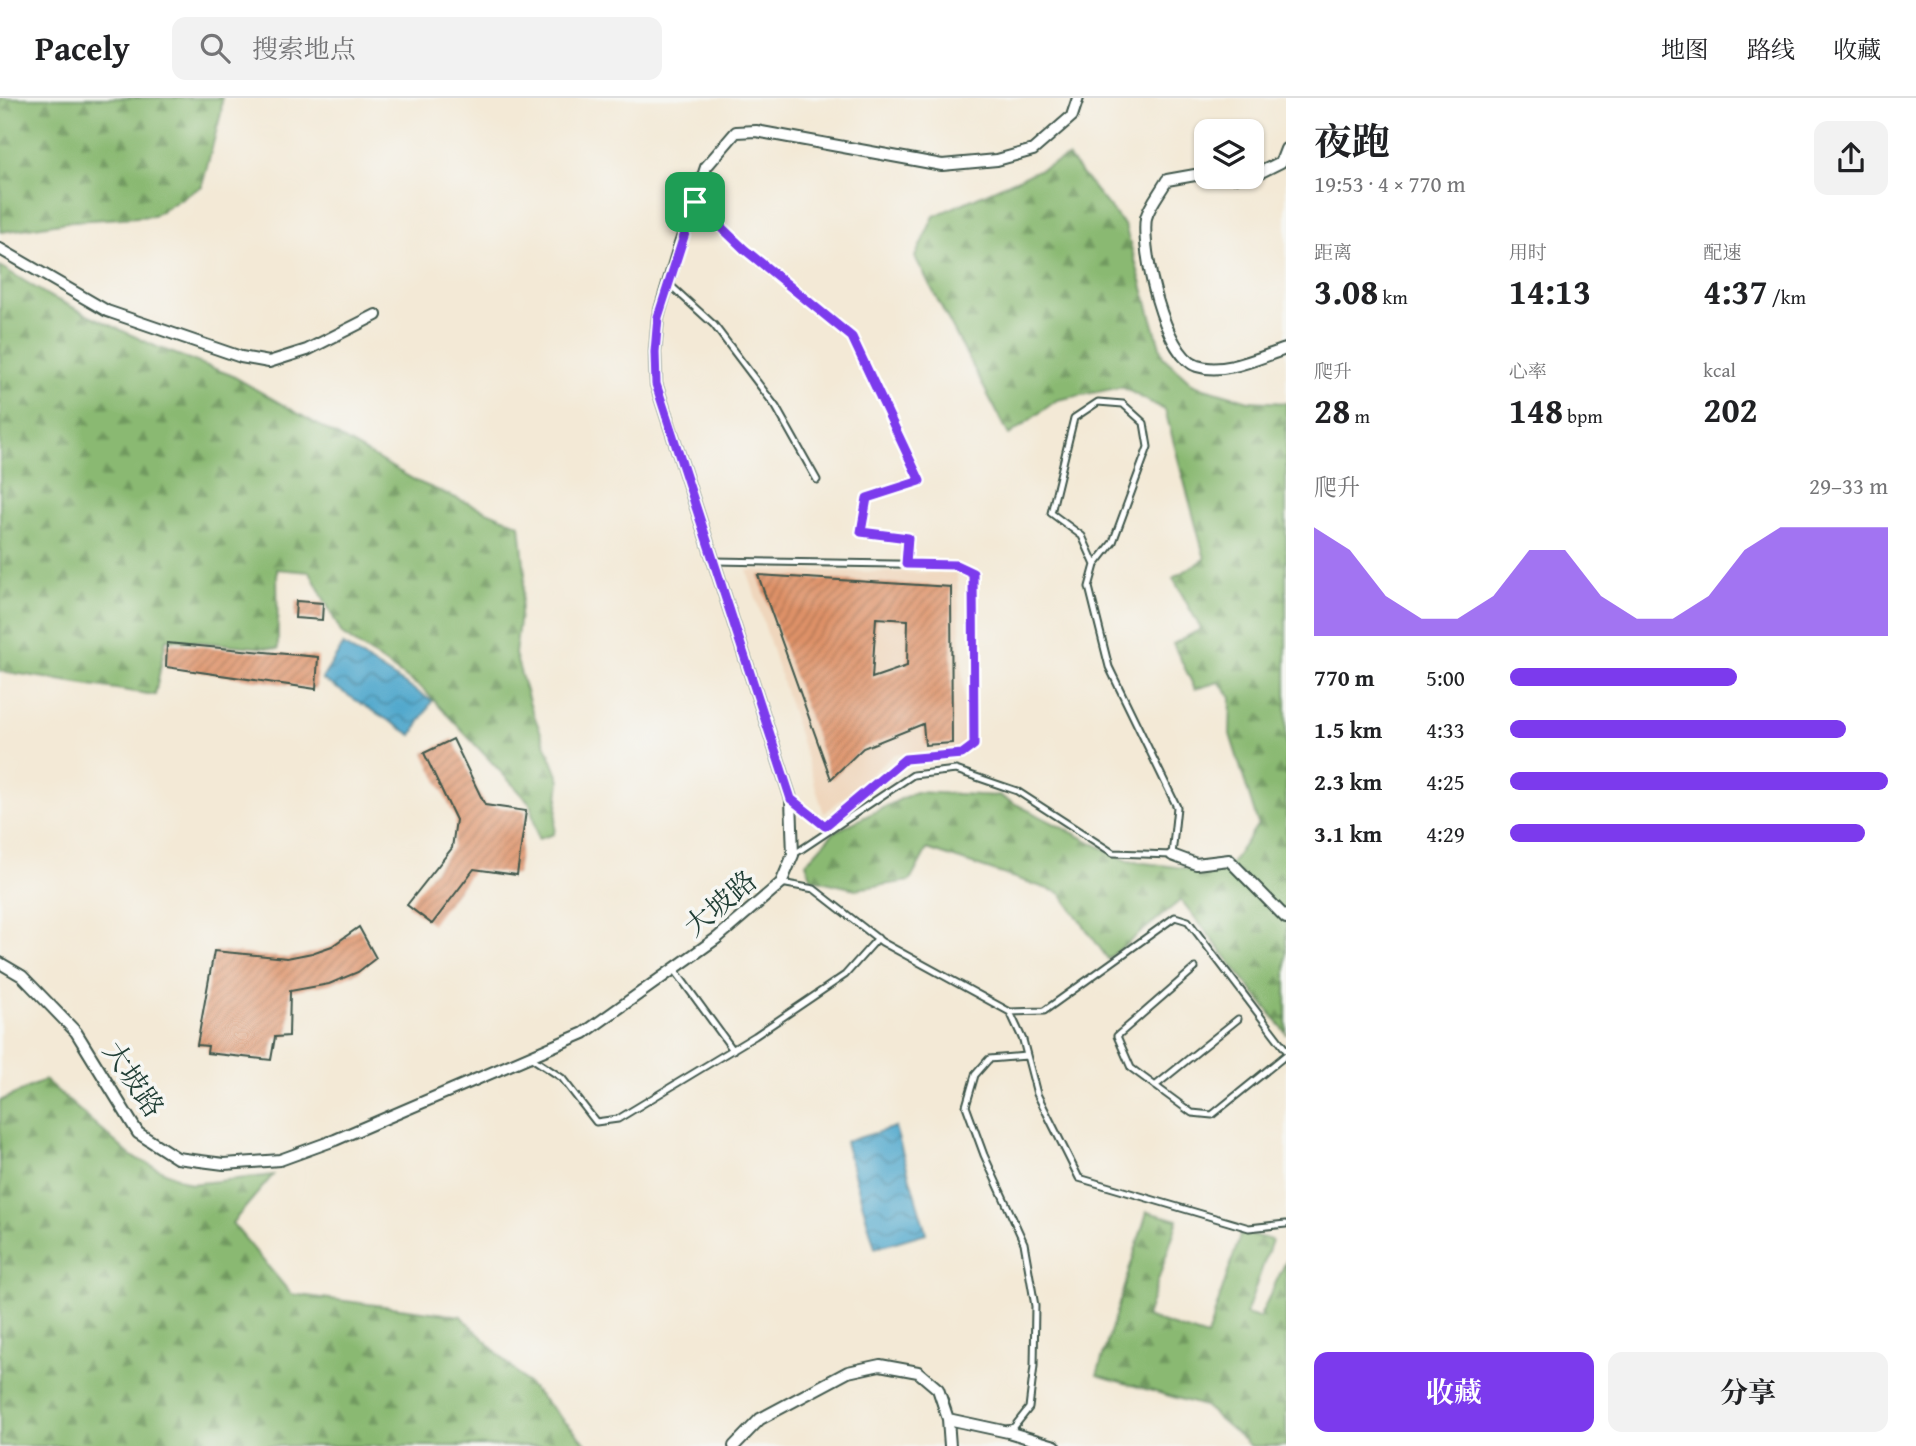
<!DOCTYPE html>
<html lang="zh">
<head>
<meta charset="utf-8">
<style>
	:root { --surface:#fff; --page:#f2f2f2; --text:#202124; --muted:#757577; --line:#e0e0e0; --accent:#7c3aed }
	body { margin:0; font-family:"Gentium Book Plus","Noto Serif SC",serif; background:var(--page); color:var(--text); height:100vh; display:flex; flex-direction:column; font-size:26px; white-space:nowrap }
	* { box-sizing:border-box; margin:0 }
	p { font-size:23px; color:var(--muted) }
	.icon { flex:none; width:38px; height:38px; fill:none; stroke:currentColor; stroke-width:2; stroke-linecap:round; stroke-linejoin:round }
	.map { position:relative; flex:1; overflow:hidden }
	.panel { display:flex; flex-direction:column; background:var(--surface); width:630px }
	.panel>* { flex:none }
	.fabs { position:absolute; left:1194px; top:21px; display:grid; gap:14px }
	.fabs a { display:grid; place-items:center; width:70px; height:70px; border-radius:14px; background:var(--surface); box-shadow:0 2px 5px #0004; font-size:35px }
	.pin { position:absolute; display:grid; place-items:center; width:60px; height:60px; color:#fff; margin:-30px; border-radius:14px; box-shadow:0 4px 10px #0006 }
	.round { display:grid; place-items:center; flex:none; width:74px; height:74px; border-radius:14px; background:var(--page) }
	.overview { display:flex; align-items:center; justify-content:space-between; height:119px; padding:0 28px }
	h1 { font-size:38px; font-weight:700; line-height:52px }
	.figures { display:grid; grid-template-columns:repeat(3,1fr); gap:10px; height:119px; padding:7px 28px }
	.figures div { display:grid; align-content:center }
	.figures b { font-size:35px; font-weight:700 }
	.figures small { font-size:19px; font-weight:400 }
	.figures p { font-size:19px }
	.chart { height:196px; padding:14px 28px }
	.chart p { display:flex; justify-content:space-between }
	.chart svg { width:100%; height:126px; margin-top:7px; fill:var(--accent); opacity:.7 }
	.action { display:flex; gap:14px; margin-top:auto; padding:14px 28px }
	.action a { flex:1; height:80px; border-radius:14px; background:var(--accent); color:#fff; font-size:28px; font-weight:700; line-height:80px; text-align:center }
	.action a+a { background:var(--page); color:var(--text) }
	ul { padding:0 28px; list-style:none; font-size:23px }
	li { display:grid; grid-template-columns:112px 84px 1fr; align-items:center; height:52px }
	li i { height:18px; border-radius:9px; background:var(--accent) }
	header { display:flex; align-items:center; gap:42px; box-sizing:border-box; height:98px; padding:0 35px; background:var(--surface); border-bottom:2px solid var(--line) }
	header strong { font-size:33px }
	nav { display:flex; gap:38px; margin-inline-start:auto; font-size:24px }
	.search { width:490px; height:63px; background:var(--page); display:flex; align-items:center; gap:18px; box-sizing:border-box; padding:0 24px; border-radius:14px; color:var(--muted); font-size:26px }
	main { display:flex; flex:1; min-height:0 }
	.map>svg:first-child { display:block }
	.built { fill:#efd6bc }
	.forest { fill:url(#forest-firs); stroke:#547b53; stroke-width:2 }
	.water { fill:url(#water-waves); stroke:#377280; stroke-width:2 }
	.building { fill:url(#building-hatch); fill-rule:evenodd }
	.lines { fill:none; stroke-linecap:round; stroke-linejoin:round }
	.service-casing { stroke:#3f574c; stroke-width:9 }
	.minor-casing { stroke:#3f574c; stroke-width:14 }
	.service { stroke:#fff; stroke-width:5 }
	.minor { stroke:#fff; stroke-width:10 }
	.route-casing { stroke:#fff; stroke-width:14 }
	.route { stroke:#7c3aed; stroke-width:9 }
	.labels { text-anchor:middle; stroke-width:7; stroke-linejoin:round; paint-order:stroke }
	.street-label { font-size:28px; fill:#1f3d34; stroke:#f6f6f2 }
</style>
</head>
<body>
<header>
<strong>Pacely</strong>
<div class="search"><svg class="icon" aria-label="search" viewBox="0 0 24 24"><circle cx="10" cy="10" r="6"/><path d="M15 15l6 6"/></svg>搜索地点</div>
<nav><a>地图</a><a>路线</a><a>收藏</a></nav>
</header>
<main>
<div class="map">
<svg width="1286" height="1348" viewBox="0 0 1286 1348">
	<defs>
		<pattern id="forest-firs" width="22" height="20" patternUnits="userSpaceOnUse" patternTransform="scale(1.75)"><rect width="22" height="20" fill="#8ab972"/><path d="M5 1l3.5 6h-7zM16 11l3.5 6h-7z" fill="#70985e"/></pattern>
		<pattern id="water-waves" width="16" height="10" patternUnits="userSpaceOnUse" patternTransform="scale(1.75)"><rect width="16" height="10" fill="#4fa7cc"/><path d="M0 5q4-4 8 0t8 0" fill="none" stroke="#4189a6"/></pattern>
		<pattern id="building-hatch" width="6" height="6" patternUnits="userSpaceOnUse" patternTransform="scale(1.75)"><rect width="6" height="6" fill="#de9167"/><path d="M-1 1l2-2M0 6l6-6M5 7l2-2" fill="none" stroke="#b37856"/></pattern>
	</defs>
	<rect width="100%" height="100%" fill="#f6f6f2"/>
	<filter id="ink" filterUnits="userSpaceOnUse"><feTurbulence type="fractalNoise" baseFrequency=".0143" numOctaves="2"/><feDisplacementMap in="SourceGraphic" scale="14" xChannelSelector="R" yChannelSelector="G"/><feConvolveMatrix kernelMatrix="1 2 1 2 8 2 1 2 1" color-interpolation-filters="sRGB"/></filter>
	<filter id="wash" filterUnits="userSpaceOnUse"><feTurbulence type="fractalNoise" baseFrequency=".00686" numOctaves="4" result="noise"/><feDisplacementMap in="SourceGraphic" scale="28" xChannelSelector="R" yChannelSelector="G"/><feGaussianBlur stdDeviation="1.57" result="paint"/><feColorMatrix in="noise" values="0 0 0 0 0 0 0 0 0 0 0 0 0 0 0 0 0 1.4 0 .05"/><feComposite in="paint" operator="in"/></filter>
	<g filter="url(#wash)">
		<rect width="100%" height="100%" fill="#f3e9d6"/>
		<path class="built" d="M747,472L957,475L967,651L895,656L824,716Z"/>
		<path class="forest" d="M0,0H222L221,15L202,88L153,118L74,123L1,134Z
			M1068,59L1125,128L1163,259L1194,287L1249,303L1286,305V935L1181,802L1108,861L1060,795L927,751L910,783L855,791L812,781L806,765L834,734L915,694L1000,698L1128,763L1225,775L1258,726L1230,636L1231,599L1219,584L1195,591L1173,546L1201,531L1173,480L1205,461L1165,312L1122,289L1057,302L1009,337L915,159L934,118Z
			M0,168L49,198L157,249L231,277L418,384L520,427L525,476L515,556L530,607L560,683L554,736L538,741L530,705L424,592L342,536L310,474L277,471L278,551L166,541L155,597L0,573Z
			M45,982L131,1058L191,1086L273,1077L232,1125L291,1196L461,1218L589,1348H0V1003Z
			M1147,1114L1178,1122L1146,1219L1207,1239L1241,1134L1272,1142L1246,1216L1259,1220L1286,1163V1348H1251L1204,1308L1097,1277Z"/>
		<path class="water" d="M343,547L432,603L412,637L322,581Z
			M895,1029L926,1135L875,1150L845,1044Z"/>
		<g id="blocks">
			<path class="building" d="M758,477L951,489L952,645L925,647L923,626L863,650L831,681ZM876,520L908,522L907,568L872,580Z
				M296,503L323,505L322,522L295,520Z
				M167,545L318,559L316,591L166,569Z
				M453,641L485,707L526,713L517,777L474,771L432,826L407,807L452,750L456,722L424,655Z
				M359,829L376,860L358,874L329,886L290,893L289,938L275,939L271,962L207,955L208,948L197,947L214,853L287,860L312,855L332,848Z"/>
		</g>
	</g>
	<g filter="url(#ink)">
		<use href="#blocks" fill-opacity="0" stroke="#3f574c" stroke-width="2"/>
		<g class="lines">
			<g class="service-casing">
				<path id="service" d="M695,104L744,151L852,239L921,383L867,400L861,434L908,440L906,466
					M668,185L714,227L776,309L817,382
					M714,463L956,467L973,475L974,647L962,656L905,661L825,728L793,702
					M793,757L913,677L956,672L1017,693L1113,755L1172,757L1177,709L1109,569L1089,489L1095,467L1082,438L1051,415L1074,320L1098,304L1123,306L1144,325L1148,349L1113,444L1095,467
					M781,785L814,791L882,844L1010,914L1023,942L1037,996L1079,1080L1249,1130L1286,1126
					M1195,870L1117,938L1131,970L1192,1015L1212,1017L1286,957
					M674,871L733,952
					M1010,914L1044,913L1175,819L1188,823L1286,952
					M530,959L562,980L596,1024L618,1021L755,938L845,877L878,840
					M1155,988L1238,921
					M1007,1331L1014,1329L1029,1310L1034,1268L1035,1208L1024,1145L984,1057L966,1008L975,977L989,961L1027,958"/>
			</g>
			<g class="minor-casing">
				<path id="minor" d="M1251,76L1261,74L1281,64L1286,51
					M1206,78L1195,77L1167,82C1161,93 1149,108 1146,120C1141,152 1164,257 1197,268C1225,277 1260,259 1286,251
					M1223,79H1236
					M0,151L107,213L241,259L269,264L307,252L376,217
					M1172,757L1196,766L1229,762L1286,820
					M0,865L22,878L76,934L138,1035L177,1060L224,1066L280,1062L335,1042L584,935L717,840L781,785L793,757L791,701L656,286L655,254L658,219L678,152L706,69L736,34L756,33L942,67L997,62L1033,52L1072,18L1078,0
					M948,1321L1008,1334L1055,1348
					M734,1348L760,1321L848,1274L880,1267L918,1274L938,1291L948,1321L950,1348"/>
			</g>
			<use href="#service" class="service"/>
			<use href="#minor" class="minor"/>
		</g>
	</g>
	<g class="lines" filter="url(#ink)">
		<g class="route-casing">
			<path id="route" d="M695,104L744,151L852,239L920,383L867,400L861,434L908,440L906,466L956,467L973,475L974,647L962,656L905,661L825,728L791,701L656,286L655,254L658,219Z"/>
		</g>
		<use href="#route" class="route"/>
	</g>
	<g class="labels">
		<g class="street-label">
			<text transform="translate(720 805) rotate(-40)" y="10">大坡路</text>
			<text transform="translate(134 981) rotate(56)" y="10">大坡路</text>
		</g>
	</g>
</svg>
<div class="fabs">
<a><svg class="icon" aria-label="layers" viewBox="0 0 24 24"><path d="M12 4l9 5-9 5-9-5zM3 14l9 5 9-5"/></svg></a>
</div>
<div class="pin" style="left:695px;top:104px;background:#1e9e55"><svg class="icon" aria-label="arrive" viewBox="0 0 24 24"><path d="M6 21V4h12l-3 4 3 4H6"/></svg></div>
</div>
<section class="panel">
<div class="overview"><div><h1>夜跑</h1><p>19:53 · 4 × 770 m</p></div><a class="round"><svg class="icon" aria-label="share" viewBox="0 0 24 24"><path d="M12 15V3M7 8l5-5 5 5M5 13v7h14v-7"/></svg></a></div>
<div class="figures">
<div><p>距离</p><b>3.08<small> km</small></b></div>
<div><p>用时</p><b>14:13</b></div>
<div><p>配速</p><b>4:37<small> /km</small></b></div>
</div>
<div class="figures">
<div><p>爬升</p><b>28<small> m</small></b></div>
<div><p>心率</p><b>148<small> bpm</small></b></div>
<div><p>kcal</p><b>202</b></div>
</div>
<div class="chart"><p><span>爬升</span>29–33 m</p>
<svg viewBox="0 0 160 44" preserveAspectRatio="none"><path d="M0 44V6L10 14L20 30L30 38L40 38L50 30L60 14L70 14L80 30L90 38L100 38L110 30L120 14L130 6L140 6L150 6L160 6V44z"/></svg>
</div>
<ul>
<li><b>770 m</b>5:00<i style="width:60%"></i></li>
<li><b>1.5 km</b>4:33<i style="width:89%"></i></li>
<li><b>2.3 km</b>4:25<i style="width:100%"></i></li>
<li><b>3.1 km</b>4:29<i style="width:94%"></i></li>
</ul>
<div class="action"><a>收藏</a><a>分享</a></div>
</section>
</main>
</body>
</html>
